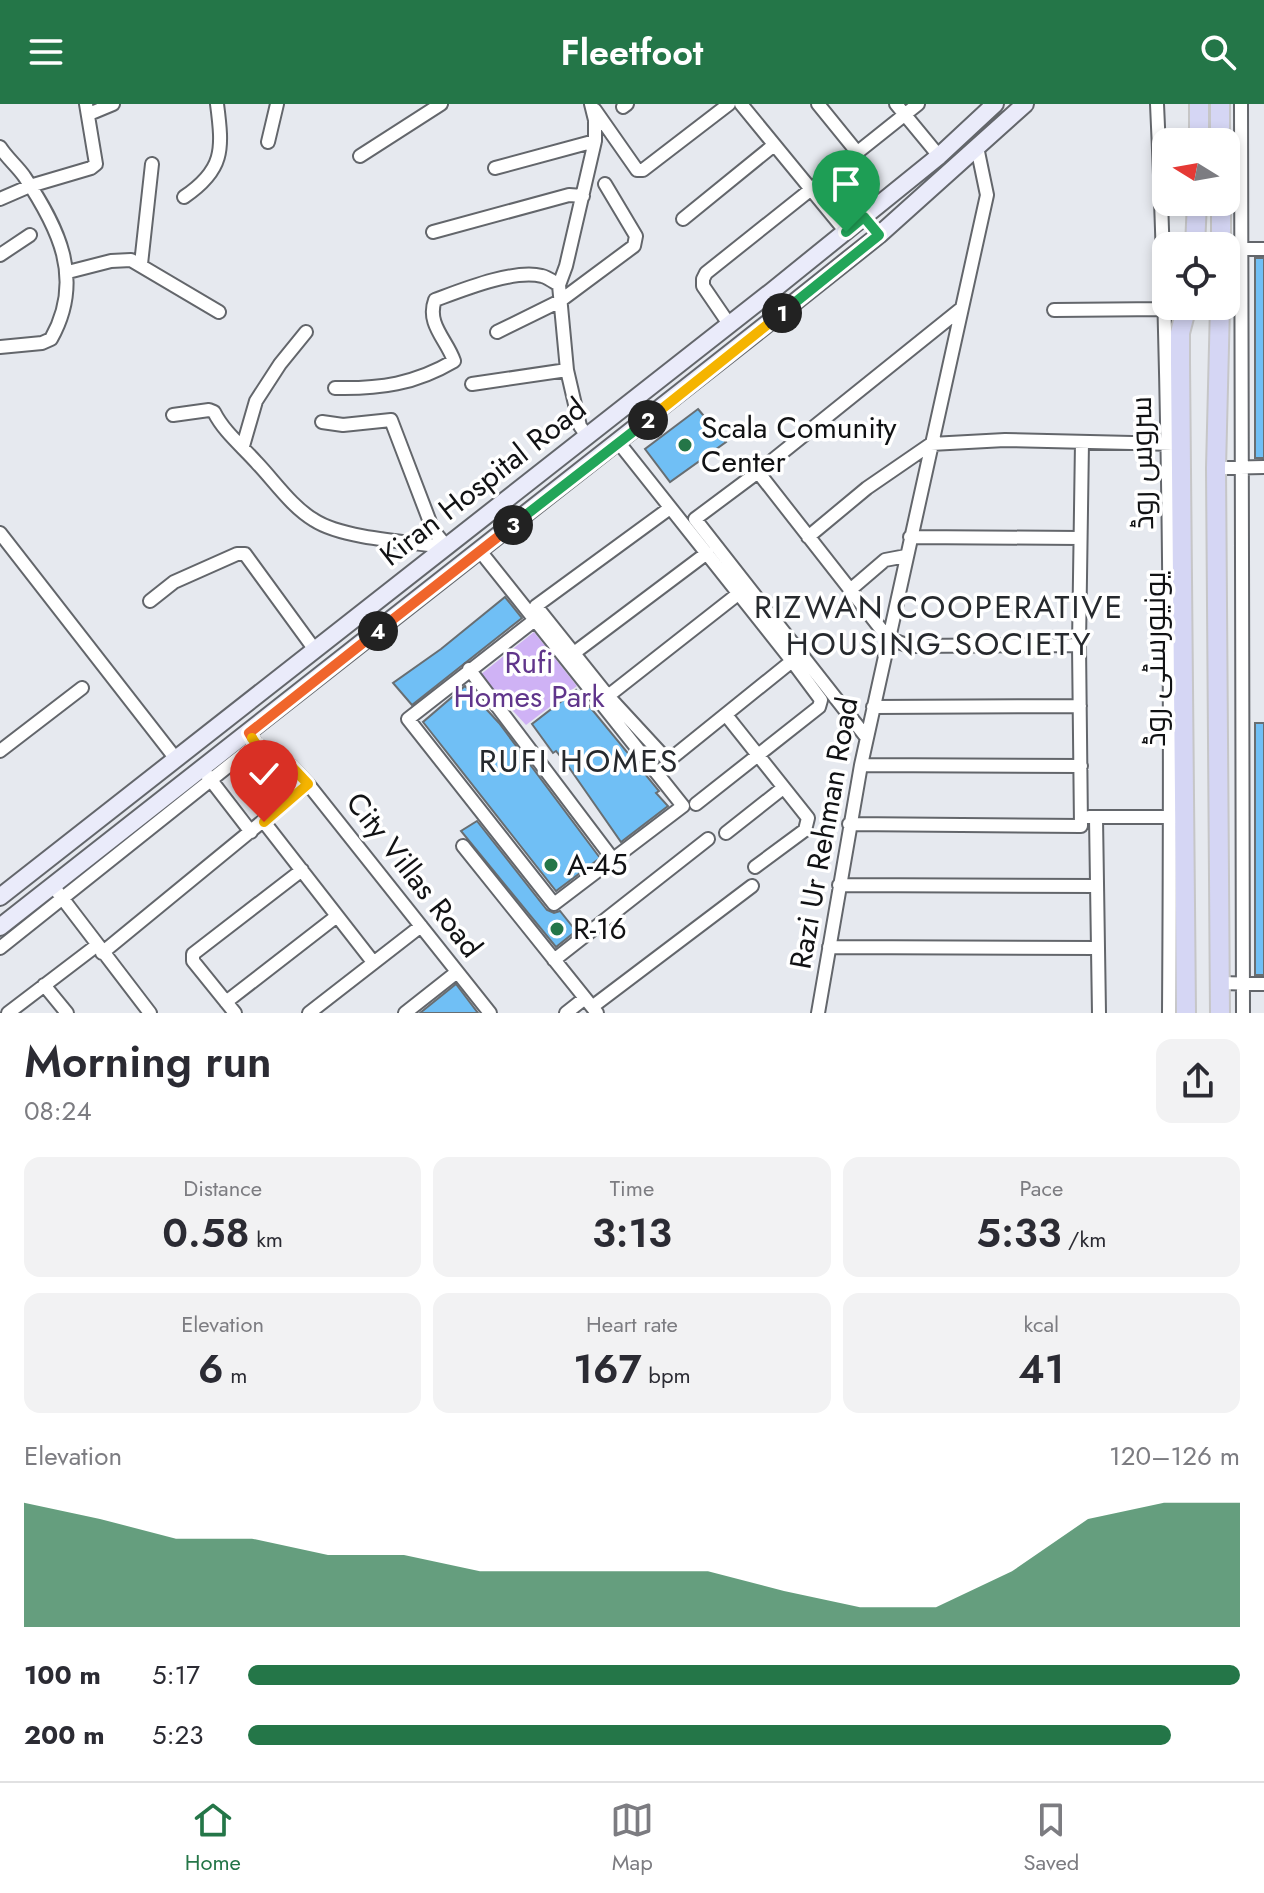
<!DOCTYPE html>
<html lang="en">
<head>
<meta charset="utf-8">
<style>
	:root { --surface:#fff; --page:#f2f2f3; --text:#2b2b33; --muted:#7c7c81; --line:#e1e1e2; --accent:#247648 }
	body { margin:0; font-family:Jost,Cairo,sans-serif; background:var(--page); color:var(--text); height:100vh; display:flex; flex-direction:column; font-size:30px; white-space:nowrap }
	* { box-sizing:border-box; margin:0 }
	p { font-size:26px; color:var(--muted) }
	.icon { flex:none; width:44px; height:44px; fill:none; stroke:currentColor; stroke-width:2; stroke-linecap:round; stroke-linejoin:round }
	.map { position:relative; height:909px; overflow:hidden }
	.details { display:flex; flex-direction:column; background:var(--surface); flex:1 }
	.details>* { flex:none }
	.needle { width:52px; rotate:281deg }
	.controls { position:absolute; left:1152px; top:24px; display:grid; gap:16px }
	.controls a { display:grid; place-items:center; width:88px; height:88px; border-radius:16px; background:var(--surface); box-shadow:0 4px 12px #0003; font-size:40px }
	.pin { position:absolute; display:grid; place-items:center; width:68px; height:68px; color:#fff; margin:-82px -34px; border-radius:50% 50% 50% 0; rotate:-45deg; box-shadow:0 0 8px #0007 }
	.pin .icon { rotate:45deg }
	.km { position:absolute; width:40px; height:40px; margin:-20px; border-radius:50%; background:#222; color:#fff; font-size:22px; line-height:40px; text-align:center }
	.round { display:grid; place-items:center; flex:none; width:84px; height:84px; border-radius:16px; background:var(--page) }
	.head { display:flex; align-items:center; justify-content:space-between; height:136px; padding:0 24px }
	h1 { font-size:44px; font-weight:600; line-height:60px }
	.stats { display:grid; grid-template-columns:repeat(3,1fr); gap:12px; height:136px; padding:8px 24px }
	.stats div { display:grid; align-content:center; border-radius:16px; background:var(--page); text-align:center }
	.stats b { font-size:40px; font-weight:600 }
	.stats small { font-size:22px; font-weight:400 }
	.stats p { font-size:22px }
	.chart { height:224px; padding:16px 24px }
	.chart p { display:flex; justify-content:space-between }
	.chart svg { width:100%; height:144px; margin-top:8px; fill:var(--accent); opacity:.7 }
	ul { padding:0 24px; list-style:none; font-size:26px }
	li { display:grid; grid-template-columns:128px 96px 1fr; align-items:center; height:60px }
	li i { height:20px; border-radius:10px; background:var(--accent) }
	header { display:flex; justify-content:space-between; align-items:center; height:104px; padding:0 24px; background:var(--accent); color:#fff; font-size:36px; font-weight:600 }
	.menu { display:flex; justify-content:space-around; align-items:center; height:112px; border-top:2px solid var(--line); background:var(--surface); font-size:22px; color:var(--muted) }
	.menu a { display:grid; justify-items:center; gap:4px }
	.menu .active { color:var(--accent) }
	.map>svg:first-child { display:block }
	.green { fill:#cfb2f5 }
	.building { fill:#70bff5; stroke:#686e72; stroke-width:2 }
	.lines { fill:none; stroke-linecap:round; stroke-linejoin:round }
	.minor-casing { stroke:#63666b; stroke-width:16 }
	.secondary-casing { stroke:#63666b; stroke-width:20 }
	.primary-casing { stroke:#c6c6c7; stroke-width:22 }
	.minor { stroke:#fff; stroke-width:12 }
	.secondary { stroke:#eaebfa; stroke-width:16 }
	.primary { stroke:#d5d6f4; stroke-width:18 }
	.split-1-casing { stroke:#fff; stroke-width:16 }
	.split-2-casing { stroke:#fff; stroke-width:16 }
	.split-3-casing { stroke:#fff; stroke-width:16 }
	.split-4-casing { stroke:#fff; stroke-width:16 }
	.split-5-casing { stroke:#fff; stroke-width:16 }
	.split-6-casing { stroke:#fff; stroke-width:16 }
	.split-1 { stroke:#22a559; stroke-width:10 }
	.split-2 { stroke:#f5b400; stroke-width:10 }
	.split-3 { stroke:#22a559; stroke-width:10 }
	.split-4 { stroke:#f0652b; stroke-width:10 }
	.split-5 { stroke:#f0652b; stroke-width:10 }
	.split-6 { stroke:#f5b400; stroke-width:10 }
	.poi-dot { fill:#247648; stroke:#fff; stroke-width:3 }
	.labels { text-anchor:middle; stroke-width:7; stroke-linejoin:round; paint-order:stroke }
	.poi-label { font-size:30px; fill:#111214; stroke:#fff; text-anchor:start }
	.street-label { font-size:30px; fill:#111214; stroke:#fff }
	.park-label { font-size:30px; fill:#60358b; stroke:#fff }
	.neighbourhood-label { font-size:32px; letter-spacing:2px; fill:#272a2e; stroke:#fff }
</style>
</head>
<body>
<header><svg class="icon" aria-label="menu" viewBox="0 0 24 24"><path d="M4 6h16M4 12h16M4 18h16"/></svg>Fleetfoot<svg class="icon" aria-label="search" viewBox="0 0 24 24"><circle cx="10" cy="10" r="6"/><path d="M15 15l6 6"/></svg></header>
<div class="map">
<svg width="1264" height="909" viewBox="0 0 1264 909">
	<rect width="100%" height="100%" fill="#e6e9ef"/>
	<path class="green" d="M534,528L577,582L526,621L480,571Z"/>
	<path class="building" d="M1255,154H1264V354H1255Z
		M698,305L726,338L670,378L645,345Z
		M505,493L522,514L412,601L393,579L441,545Z
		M465,582L499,619L600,754L556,787L423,618Z
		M576,586L659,687L656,689L668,702L621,738L568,662L556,647L553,649L532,620Z
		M1255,619H1264V871H1255Z
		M477,717L547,806L554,809L560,807L576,827L556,843L461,727Z
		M456,880L478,909H420Z"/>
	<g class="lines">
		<g class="minor-casing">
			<path id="minor" d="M741,0L846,128
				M818,0L857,48
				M896,0L939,52
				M1157,0C1171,303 1171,606 1169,909
				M1241,0L1243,909
				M623,3L627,0
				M595,6L637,66H643L729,0
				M89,10L113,0
				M268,38L277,0
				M0,43C7,54 17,62 24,72C58,123 85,175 51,235L42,239L0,243
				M360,52L441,0
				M495,64L595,37
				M184,93C224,66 223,46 217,0
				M0,95L30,82L91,64L96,60L86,0
				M683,115L774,41
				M433,128L569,91L583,92
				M1226,145H1264
				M0,151L30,131
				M141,160L152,60
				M68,168L111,157L131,156L219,208
				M1054,206L1165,205
				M729,220L703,182V175L706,169L918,0
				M497,228L560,197L634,142L636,132L605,80
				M472,280L567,266
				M335,284C380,285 415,280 454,257C447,236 426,220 435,196C462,186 513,165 542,172C547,173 554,178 559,181
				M173,311L209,306L214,308C224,328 242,342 257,359C275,378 292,403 314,416C343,435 411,438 447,443
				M322,318L343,321L391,316L433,426L447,443
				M587,332L580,322L567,266L559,181L566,162L595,37V16L591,0
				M619,339L792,557L668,657L608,592L536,502L670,404
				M243,342L256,297L280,260L306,228
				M1216,364L1264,363
				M758,368L888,534L909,542L1079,541
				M0,429L176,655
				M808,433L867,384L931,340L1005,336L1174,340
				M910,433L1080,434
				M480,447L683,702L554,800L408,615L536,515
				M850,486L885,456L906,452
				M150,497L174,478L237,450H245L315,546
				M574,549L707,449
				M469,565L612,754
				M608,592L738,490
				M873,603L1080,602
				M726,611L808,714L805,726L755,763
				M249,629L256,640L292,663L308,680L490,909
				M867,634L695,415L758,368L962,204
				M0,647L82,584
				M861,661L1081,662
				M207,671L251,728
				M696,700L819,603L821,596L792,557
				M1089,713H1178
				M1096,714L1099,909
				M264,718L373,858
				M849,720L1081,722L1079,541L1082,338
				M726,729L783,684
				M463,742L597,909
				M839,781L1097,782
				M53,782L150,909
				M829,843L1098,844
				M0,844L256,640
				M102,849L308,680
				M554,856L708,735
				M1219,879L1264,880
				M44,881L67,909
				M226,898L337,812
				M592,903L752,782
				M8,909L96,842
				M235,909L193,857V850L302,766
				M309,909L421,822
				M405,909L457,868
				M566,909L585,894
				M818,909L861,661L987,91L977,43"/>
		</g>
		<g class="secondary-casing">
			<path id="secondary" d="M0,793L772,187L939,52L995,0
				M0,823L786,205L879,131L1025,0"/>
		</g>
		<g class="primary-casing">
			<path id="primary" d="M1220,0V38
				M1199,38V0
				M1221,98V142
				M1195,142L1197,98
				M1164,154L1166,155
				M1186,909L1180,258V229L1187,202
				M1220,909L1216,364L1220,202"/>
		</g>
		<use href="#minor" class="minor"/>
		<use href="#secondary" class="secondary"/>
		<use href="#primary" class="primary"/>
	</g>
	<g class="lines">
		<g class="split-1-casing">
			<path id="split-1" d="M782,209L879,131L864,113L846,128"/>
		</g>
		<g class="split-2-casing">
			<path id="split-2" d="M648,316L782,209"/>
		</g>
		<g class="split-3-casing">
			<path id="split-3" d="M513,421L648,316"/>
		</g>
		<g class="split-4-casing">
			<path id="split-4" d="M378,527L513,421"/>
		</g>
		<g class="split-5-casing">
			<path id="split-5" d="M252,634L249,629L378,527"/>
		</g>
		<g class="split-6-casing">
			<path id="split-6" d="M252,634L256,640L292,663L308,680L264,718"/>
		</g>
		<use href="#split-1" class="split-1"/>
		<use href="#split-2" class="split-2"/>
		<use href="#split-3" class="split-3"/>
		<use href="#split-4" class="split-4"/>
		<use href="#split-5" class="split-5"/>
		<use href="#split-6" class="split-6"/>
	</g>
	<g class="poi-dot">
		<circle cx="685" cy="341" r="8"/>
		<circle cx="551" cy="761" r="8"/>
		<circle cx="557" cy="825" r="8"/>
	</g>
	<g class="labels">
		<g class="poi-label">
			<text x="701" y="334">Scala Comunity<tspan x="701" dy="34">Center</tspan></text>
			<text x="567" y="771">A-45</text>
			<text x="573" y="835">R-16</text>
		</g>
		<g class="street-label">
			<text transform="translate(1142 359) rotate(-91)" y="10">سروس روڈ</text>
			<text transform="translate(483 378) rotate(-38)" y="10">Kiran Hospital Road</text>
			<text transform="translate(1155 555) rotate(-90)" y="10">یونیورسٹی روڈ</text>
			<text transform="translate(824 729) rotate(-80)" y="10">Razi Ur Rehman Road</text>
			<text transform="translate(414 771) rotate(52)" y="10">City Villas Road</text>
		</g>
		<g class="park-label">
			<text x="529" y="569">Rufi<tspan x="529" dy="34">Homes Park</tspan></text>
		</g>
		<g class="neighbourhood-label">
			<text x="939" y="514">RIZWAN COOPERATIVE<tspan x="939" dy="37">HOUSING SOCIETY</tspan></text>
			<text x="579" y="668">RUFI HOMES</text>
		</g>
	</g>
</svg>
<div class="controls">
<a><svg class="needle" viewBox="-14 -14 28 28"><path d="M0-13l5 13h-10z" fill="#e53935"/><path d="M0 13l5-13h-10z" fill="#7c7c81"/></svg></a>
<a><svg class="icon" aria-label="locate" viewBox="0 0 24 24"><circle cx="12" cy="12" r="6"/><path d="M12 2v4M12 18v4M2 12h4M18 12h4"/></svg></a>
</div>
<div class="pin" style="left:846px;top:128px;background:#1e9e55"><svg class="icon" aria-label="arrive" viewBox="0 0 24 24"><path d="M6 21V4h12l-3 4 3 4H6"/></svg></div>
<div class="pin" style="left:264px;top:718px;background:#d93025"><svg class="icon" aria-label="check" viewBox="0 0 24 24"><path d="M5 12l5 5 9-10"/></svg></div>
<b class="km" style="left:782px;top:209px">1</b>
<b class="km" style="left:648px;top:316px">2</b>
<b class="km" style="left:513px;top:421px">3</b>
<b class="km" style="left:378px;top:527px">4</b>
</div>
<section class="details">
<div class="head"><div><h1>Morning run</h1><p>08:24</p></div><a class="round"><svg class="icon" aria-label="share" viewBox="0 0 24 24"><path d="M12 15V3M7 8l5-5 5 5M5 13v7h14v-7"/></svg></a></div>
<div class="stats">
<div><p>Distance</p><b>0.58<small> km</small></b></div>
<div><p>Time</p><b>3:13</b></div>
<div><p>Pace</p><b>5:33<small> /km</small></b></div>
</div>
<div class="stats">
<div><p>Elevation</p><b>6<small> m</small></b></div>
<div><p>Heart rate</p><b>167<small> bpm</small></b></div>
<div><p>kcal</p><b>41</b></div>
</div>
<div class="chart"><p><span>Elevation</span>120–126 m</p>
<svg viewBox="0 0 160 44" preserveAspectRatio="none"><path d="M0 44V6L10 11L20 17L30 17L40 22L50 22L60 27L70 27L80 27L90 27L100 33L110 38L120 38L130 27L140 11L150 6L160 6V44z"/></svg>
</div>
<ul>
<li><b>100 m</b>5:17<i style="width:100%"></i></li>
<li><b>200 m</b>5:23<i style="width:93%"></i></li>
</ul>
</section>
<nav class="menu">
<a class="active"><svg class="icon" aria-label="home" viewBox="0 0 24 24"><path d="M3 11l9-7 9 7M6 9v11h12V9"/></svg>Home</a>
<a><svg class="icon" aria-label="map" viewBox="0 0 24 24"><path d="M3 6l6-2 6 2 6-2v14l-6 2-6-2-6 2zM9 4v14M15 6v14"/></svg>Map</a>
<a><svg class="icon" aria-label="saved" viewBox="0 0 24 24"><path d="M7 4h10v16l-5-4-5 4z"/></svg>Saved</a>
</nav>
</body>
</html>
